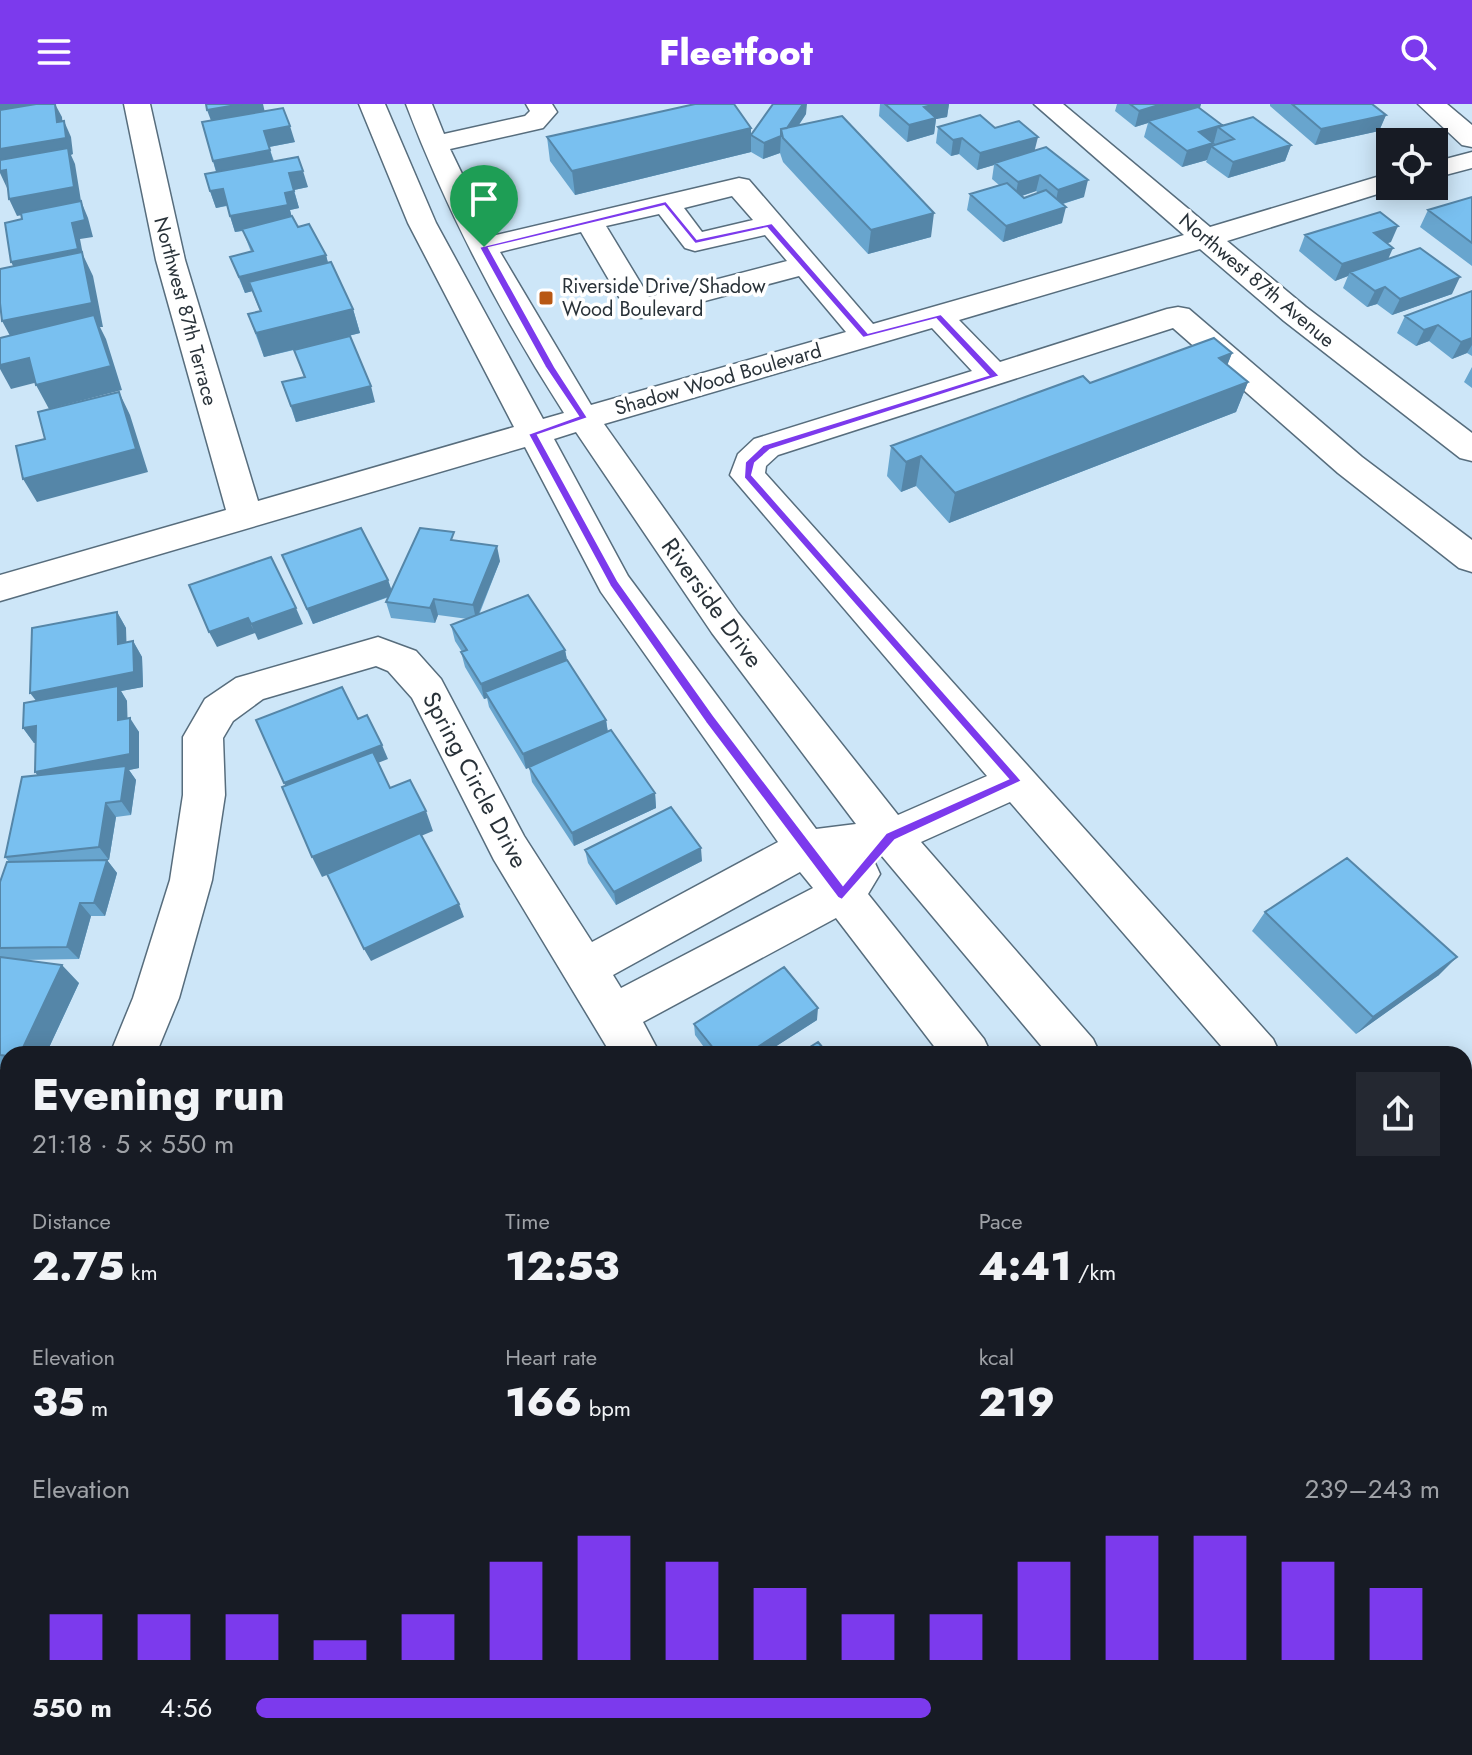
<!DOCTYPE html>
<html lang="en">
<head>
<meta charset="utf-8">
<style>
	:root { --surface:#171b24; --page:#242831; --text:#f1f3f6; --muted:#9ea1a6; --accent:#7c3aed }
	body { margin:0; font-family:Jost,sans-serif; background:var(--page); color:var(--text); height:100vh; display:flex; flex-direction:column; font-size:30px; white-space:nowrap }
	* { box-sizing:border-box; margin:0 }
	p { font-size:26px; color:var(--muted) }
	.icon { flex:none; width:44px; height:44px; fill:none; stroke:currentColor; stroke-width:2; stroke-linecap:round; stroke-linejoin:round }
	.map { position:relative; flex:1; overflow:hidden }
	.side { position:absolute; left:0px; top:942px; width:1472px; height:710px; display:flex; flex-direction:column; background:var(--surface); border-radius:24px 24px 0 0; box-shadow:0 4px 20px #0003 }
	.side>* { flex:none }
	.fabs { position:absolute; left:1376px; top:24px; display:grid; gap:16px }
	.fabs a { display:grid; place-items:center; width:72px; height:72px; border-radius:0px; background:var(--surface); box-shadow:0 4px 20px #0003; font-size:40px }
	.pin { position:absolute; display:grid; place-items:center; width:68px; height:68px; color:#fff; margin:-82px -34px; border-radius:50% 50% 50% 0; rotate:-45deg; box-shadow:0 0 8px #0007 }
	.pin .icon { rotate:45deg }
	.round { display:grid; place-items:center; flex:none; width:84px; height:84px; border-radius:0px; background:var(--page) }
	.overview { display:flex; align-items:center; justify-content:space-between; height:136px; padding:0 32px }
	h1 { font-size:44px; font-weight:800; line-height:60px }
	.metrics { display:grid; grid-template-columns:repeat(3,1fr); gap:12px; height:136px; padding:8px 32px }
	.metrics div { display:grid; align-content:center }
	.metrics b { font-size:40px; font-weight:800 }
	.metrics small { font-size:22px; font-weight:400 }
	.metrics p { font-size:22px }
	.chart { height:224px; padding:16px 32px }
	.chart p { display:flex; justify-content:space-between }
	.chart svg { width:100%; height:144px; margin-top:8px; stroke:var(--accent); stroke-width:6 }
	ul { padding:0 32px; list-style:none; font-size:26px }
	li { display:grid; grid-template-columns:128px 96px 1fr; align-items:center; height:60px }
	li i { height:20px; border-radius:10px; background:var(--accent) }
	header { display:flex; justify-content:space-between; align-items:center; height:104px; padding:0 32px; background:var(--accent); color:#fff; font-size:36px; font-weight:800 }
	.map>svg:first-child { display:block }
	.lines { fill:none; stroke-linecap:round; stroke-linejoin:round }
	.minor-casing { stroke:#576d7d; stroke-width:3 }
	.minor { fill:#fff; fill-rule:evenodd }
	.wall { fill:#68a5ce; fill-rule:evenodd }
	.shaded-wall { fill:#5586a8 }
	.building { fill:#79c0f0; stroke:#5586a8; stroke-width:2 }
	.route { fill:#7c3aed; stroke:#fff; stroke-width:2; fill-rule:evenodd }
	.poi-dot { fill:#b85814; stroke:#fff; stroke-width:3 }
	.labels { text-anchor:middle; stroke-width:7; stroke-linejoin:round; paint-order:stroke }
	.far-street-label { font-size:20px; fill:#293239; stroke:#fff }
	.far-poi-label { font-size:20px; fill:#293239; stroke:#fff; text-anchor:start }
	.street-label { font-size:24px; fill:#293239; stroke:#fff }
</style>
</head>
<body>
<header><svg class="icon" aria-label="menu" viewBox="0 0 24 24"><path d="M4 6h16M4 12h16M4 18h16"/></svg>Fleetfoot<svg class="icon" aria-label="search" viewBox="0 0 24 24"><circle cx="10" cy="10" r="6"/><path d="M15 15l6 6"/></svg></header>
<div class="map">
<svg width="1472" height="1651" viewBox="0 0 1472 1651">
	<rect width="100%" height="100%" fill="#cde6f8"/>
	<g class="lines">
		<g class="minor-casing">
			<path id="minor" d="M124,0H150L185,156L258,397L514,323L408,119L359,0H385L436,119L543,315L564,309C501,211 447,108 406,0H432L444,30L525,12L530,7L526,0H552L557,8L543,24L450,45L492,132L739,74L749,76L873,220L1184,131L1034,0H1063L1210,123L1390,69V82L1400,83L1227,137L1306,203L1472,329V357L1460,354L1284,217L1200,145L959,216L1000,258L1167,205L1178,203L1189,205L1362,353L1472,436V468L1459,464L1338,369L1173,224L778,351L766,362L765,369L1273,935L1280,950H1228L1010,698L921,738L1093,935L1100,950H1048L881,751L864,754L874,757L880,770L868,790L984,935L991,950H940L836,814L643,918L660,950H611L494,756L412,594L388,567L376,562L263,595L233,617L223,634L225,691L212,776L179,894L156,950H110L133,894L170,776L183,691V633L205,595L236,574L378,533L416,547L441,575L524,732L592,838L778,738L601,488L525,343L0,497V471L226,406L156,156ZM732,92L753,116L702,128L684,104ZM659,110L685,144L695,147L765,131L787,157L649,193L606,122ZM581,128L630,212L641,214L799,172L846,228L591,301L500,148ZM932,224L972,267L754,335L738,350L730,371L987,672L898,711L738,509L604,320ZM576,328L712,529L856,720L816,725L628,472L554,335ZM800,768L813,784L621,884L613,871Z
				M1418,0H1447L1472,21V43L1462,41Z
				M1472,48V64L1434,74V58Z
				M1464,1120L1472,1123V1178L1464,1175Z
				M8,1163V1225L0,1228V1166Z
				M1464,1332L1472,1336V1396L1464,1392Z
				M1464,1475L1472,1478V1541L1464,1538Z
				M8,1603V1644H35L32,1651H0V1607Z
				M812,1644H874L873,1651H811Z
				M1347,1644H1412L1415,1651H1350Z"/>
		</g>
		<use href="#minor" class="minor"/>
	</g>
	<path class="wall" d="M880,0H949L947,13L936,15L934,30L907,38L879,12Z
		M1117,0H1201L1199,4L1222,21L1291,41L1285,57L1228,74L1206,58L1207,56L1182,63L1144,33L1148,19L1135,23L1115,7Z
		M1270,0H1372L1386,11L1379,27L1315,41L1270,2Z
		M265,7L295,38L269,43L274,57L308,83L294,86L299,104L290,106L291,113L298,123L326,151L328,159L353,205L360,229L297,245L375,298L296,318L282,278L304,273L294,246L264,253L248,210L260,207L252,187L245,189L230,153L251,148L243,127L235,128L227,102L216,104L210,87L216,68L213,57L211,17Z
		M806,10L799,21L931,133L868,150L783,58L780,49L763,55L751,48L575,91L550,57L547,33L751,31Z
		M938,23L995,24L1035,46L1084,93L1063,100L1062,119L1003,138L967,106L970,90L999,81L992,75L994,61L977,66L959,50L951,52L936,39ZM1036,87L1038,89L1024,94L1022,92Z
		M1472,93V162L1420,123L1428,106Z
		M1305,131L1391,138L1387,139L1388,155L1452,190L1392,211L1377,200L1367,203L1343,184L1348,172L1335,177L1299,147Z
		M1472,187V252L1467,249L1452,255L1429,237L1416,242L1397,229L1405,212Z
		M1232,249L1227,261L1248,278L1236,308L949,419L916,382L901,388L887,372L891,342L1090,279Z
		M1472,263V284L1464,278Z
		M456,437L500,457L479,511L565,546L567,556L606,616L608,628L655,689L656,704L574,742L532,678L529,663L526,665L489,603L487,594L484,595L465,563L461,548H462L455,537L451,521L468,515L438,511L435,519L391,514L386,498L389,493L313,520L282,451L388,476L392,487Z
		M117,508L126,524V539L133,537L142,553L143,583L121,587L127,597V614L139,628V664L129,666L136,676L131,711L116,713L109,756H107L117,769L105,812H91L79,855L23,856L79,879L46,950H8V966L0,964V778L9,758L5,753L37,671L36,639H34L23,624L36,597Z
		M585,746L702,757L616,801L588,759Z
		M1265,808L1439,871L1356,930L1252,827Z
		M817,916L764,950H709L695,931L694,920Z
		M0,976L8,978V1027L0,1025Z
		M944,1644H1255L1261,1651H950Z"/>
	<path class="shaded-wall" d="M0,0H46L0,13Z
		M55,0L62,13L64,34V17L71,33L73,50L71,51L75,60L81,97L88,114L93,133L80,135L83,151L93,172L103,223H100L106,235L122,286L49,305L36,281L111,262L15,241L2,217L20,175L11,158L72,119L81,100L17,112L9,95L74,83L0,62V45L57,18Z
		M242,0H263L266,13L213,22L207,6Z
		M803,0H807L806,10L787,38L782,30Z
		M936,0H949L947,13L936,15L934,30L907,38L909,21L924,3Z
		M1162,0H1201L1200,4L1148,17V19L1135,23L1139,7Z
		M1386,11L1379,27L1315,41L1321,25Z
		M1222,21L1218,23L1214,38L1194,44L1199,28Z
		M290,22L295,38L269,43L264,27Z
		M751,24V48L575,91L572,67Z
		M781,32L780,49L763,55L764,39Z
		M1038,33L1034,49L995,59L994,61L977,66L980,49Z
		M962,34L959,50L951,52L953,36Z
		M1213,39L1207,56L1182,63L1187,47Z
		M1291,41L1285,57L1228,74L1233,58Z
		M270,46L275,63L218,73L213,57Z
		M6,66L7,84L0,69V67Z
		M303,67L308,83L294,86L289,69Z
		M1040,71L1036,87L1015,94L1018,78Z
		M1088,76L1084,93L1055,102L1058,86Z
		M223,85L229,101L216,104L210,87Z
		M294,87L299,104L290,106L293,117L235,128L230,112L285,89Z
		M1066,103L1062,119L1003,138L1006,122Z
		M934,109L931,133L868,150L871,126Z
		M1398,122L1391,138L1367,146L1374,129Z
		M1393,144L1386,160L1350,168L1348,172L1335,177L1342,160Z
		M326,151L330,167L245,189L239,173Z
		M1460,173L1452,190L1392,211L1400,195Z
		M1385,183L1377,200L1367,203L1375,187Z
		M353,205L360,229L264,253L256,229Z
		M1438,221L1429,237L1416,242L1424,226Z
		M1472,234V241L1467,249L1452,255L1461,238Z
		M1232,249L1220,280L1219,254Z
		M29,254L42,277L11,285L0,265V261Z
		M1248,278L1236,308L949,419L955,389Z
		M371,282L375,298L296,318L291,302Z
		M119,288L130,311L148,368L37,398L23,375Z
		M921,352L916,382L901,388L906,358Z
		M497,442L500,457L476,516L473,501Z
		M388,476L393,491L313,520L307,505Z
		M434,495L438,511L435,519L430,504Z
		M296,504L303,520L258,536L251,520Z
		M117,508L126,524L127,555L118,540Z
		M248,514L255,529L217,543L209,528Z
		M133,537L142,553L143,583L121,587L127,597L128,631L41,603L30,589Z
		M565,546L568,561L485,588L487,594L484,595L481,580Z
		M130,614L139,628V664L129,666L136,676L131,711L121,697L46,683L35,668Z
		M606,616L608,630L526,665L523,650Z
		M36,622L47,637L34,639L23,624Z
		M382,641L388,655L291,693L284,679Z
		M655,689L656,704L574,742L572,729Z
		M106,699L116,713L109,756L99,743Z
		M426,707L433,727L322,773L312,753Z
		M701,744L702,757L616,801L614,788Z
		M107,756L117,769L105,812L94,799Z
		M80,799L91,812L79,855L67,843Z
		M459,800L464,813L371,857L364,845Z
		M1457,853L1439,871L1356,930L1373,913Z
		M62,861L79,879L46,950H20Z
		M818,904L817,916L764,950H747Z
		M8,1001V1025L0,1019V1015Z
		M0,1361L8,1372V1426L0,1405Z
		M8,1480V1499L0,1504V1485Z
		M352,1644H367L370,1651H356Z
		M478,1644H483L475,1651H469Z"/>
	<path class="building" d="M36,0H55L57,18L64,17L66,34L0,45V6Z
		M206,0H242L207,6Z
		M695,0H734L751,24L572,67L547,33Z
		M773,0H803L787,24L781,25V32L764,39L751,31Z
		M885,0H936L924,3L936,14L909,21Z
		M1130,0H1162L1139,7Z
		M1292,0H1372L1386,11L1321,25Z
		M1198,3L1222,21L1199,28L1213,39L1187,47L1148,17Z
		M283,4L290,22L264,27L270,46L213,57L202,18Z
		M980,11L995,24L1019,17L1038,33L980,49L962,34L953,36L938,23Z
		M842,12L934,109L871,126L783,34L781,25Z
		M1253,13L1291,41L1233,58L1211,42L1234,35L1218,23Z
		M1046,43L1088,76L1058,86L1040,71L1018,78L995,59Z
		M68,44L74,83L9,95L6,66L0,67V56Z
		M298,53L303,67L289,69L294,87L285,89L288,101L230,112L223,85L210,87L205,70Z
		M1007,79L1024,94L1046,86L1066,103L1006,122L970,90Z
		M1472,93V139L1428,106Z
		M81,97L85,116L72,119L78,145L11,158L5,119L22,115L21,109Z
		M1380,108L1398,122L1374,129L1393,144L1342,160L1305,131Z
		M292,112L298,123L309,120L326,151L239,173L230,153L253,147L242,125Z
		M1420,144L1460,173L1400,195L1385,183L1375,187L1350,168Z
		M82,148L92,199L2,217L0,199V165Z
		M331,158L353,205L256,229L248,210L261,207L249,178Z
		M1472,187V234L1461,238L1438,221L1424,226L1405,212Z
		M94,211L111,262L36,281L29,254L0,261V234Z
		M350,232L371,282L291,302L282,278L305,273L294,246Z
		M1214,234L1232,249L1219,254L1248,278L955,389L921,352L906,358L891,342L1083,272L1090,279Z
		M119,288L136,345L23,375L16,342L45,335L38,308Z
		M361,424L388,476L307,505L282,451Z
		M420,424L454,428L451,436L497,442L473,501L434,495L430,504L386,498Z
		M271,453L296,504L251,520L248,514L209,528L189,481Z
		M528,491L565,546L481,580L461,548L467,546L451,521Z
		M117,508L118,540L133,537L134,568L30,589L32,524Z
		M567,556L606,616L523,650L485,588Z
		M118,582V616L130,614V650L35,668L36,622L23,624L24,599Z
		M342,583L358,615L367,611L382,641L284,679L256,616Z
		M611,626L655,689L572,729L529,663Z
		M373,648L390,684L410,676L426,707L312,753L282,683Z
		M126,662L121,697L106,699L99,743L5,753L22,673Z
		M671,703L701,744L614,788L585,746Z
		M420,729L459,800L364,845L327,770Z
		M1347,754L1457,853L1373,913L1265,808Z
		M107,756L94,799H80L67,843L0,844V778L7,758Z
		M0,853L62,861L20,950H8V952L0,951Z
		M784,863L818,904L747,950H718L694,920Z
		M818,938L828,950H799Z
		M0,976L8,978V1001L0,1015Z
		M8,1321V1381L0,1361V1326Z
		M0,1405L8,1426V1480L0,1485Z
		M194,1644H352L356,1651H185Z
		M372,1644H478L469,1651H375Z
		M951,1644H1255L1261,1651H957Z"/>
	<path class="route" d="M666,97L697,135L772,119L868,229L941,210L1000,272L770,346L755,359L752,371L1022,677L895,736L842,796L838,794L706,619L610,482L528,330L578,312L545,263L479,143ZM664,102L695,140L767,124L863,234L936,215L988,271L763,341L745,358L744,374L1008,675L886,729L843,781L714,612L618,477L538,331L588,314L555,263L489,144Z"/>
	<rect class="poi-dot" x="538" y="186" width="16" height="16" rx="4"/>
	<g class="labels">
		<g class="far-street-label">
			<text transform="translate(1257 176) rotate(40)" y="7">Northwest 87th Avenue</text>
			<text transform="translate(186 207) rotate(75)" y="7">Northwest 87th Terrace</text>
			<text transform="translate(718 275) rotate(-16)" y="7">Shadow Wood Boulevard</text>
		</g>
		<g class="far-poi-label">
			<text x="562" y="189">Riverside Drive/Shadow<tspan x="562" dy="23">Wood Boulevard</tspan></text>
		</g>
		<g class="street-label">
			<text transform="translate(712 499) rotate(54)" y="8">Riverside Drive</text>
			<text transform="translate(475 676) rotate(62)" y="8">Spring Circle Drive</text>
		</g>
	</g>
</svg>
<div class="fabs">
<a><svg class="icon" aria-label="locate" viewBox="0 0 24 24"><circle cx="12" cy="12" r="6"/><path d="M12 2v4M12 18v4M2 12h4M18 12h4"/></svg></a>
</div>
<div class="pin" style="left:484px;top:143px;background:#1e9e55"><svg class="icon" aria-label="arrive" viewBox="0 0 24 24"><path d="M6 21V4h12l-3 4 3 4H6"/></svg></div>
<section class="side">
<div class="overview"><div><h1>Evening run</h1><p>21:18 · 5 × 550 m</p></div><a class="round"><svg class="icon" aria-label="share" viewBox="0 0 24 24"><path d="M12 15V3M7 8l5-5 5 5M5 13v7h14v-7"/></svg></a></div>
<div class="metrics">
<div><p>Distance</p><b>2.75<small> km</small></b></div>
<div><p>Time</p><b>12:53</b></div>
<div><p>Pace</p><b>4:41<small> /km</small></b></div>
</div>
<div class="metrics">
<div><p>Elevation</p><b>35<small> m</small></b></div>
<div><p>Heart rate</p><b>166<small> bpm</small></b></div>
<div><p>kcal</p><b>219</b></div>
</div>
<div class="chart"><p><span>Elevation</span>239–243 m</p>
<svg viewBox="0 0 160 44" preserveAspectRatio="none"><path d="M5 44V30M15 44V30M25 44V30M35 44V38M45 44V30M55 44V14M65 44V6M75 44V14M85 44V22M95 44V30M105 44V30M115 44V14M125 44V6M135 44V6M145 44V14M155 44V22"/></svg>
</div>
<ul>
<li><b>550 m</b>4:56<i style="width:57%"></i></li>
</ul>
</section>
</div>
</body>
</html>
